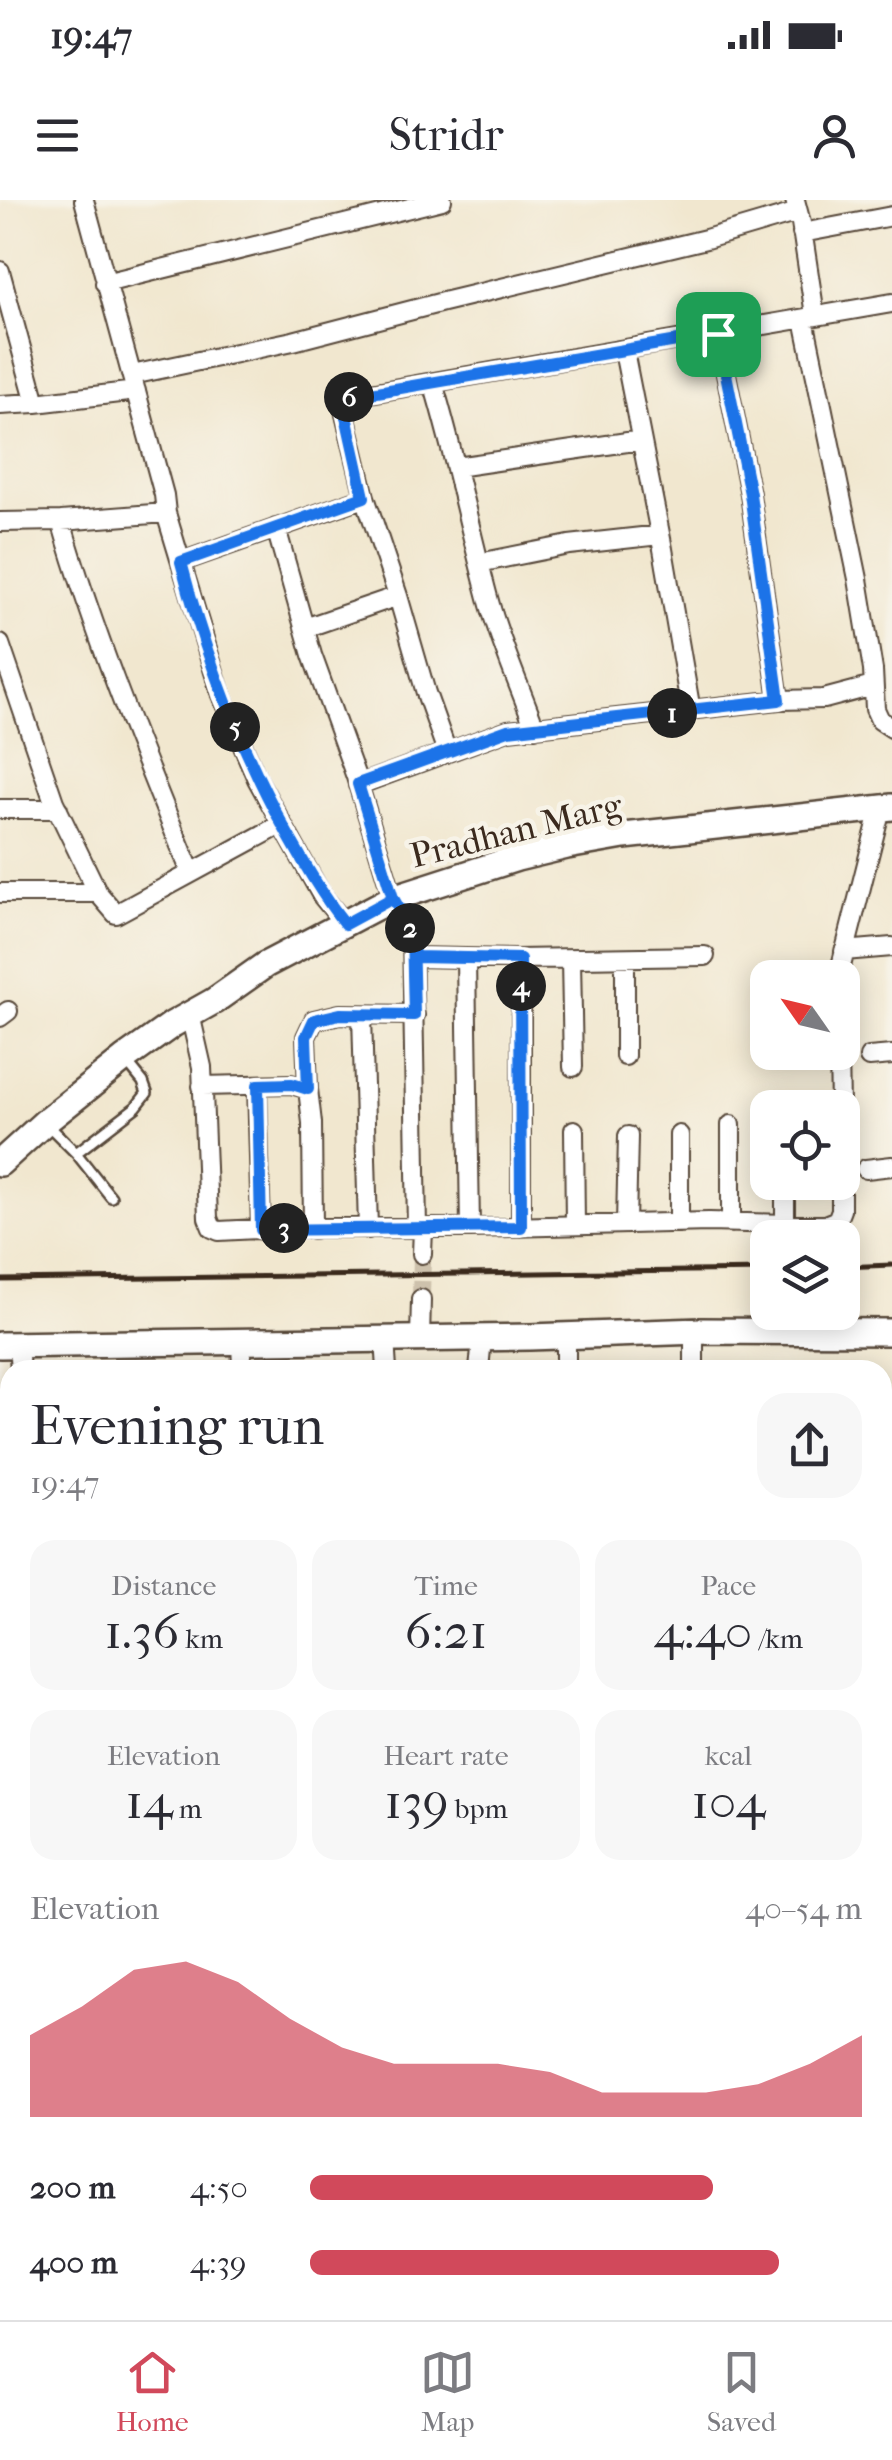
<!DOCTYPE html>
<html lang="en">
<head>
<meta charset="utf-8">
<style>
	:root { --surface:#fff; --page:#f7f7f7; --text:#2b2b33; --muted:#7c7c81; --line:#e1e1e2; --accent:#d1495b }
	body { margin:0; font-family:"IM FELL French Canon",serif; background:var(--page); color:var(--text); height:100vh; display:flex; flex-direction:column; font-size:38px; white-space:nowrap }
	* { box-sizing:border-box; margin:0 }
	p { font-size:32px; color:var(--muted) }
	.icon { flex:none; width:55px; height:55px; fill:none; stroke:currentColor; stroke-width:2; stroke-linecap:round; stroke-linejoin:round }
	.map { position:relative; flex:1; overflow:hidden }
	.sheet { position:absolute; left:0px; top:1160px; width:892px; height:960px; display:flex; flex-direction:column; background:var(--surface); border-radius:30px 30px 0 0; box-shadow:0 5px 25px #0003 }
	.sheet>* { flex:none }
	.needle { width:65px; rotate:304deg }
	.controls { position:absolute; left:750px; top:760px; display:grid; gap:20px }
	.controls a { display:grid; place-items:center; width:110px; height:110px; border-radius:20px; background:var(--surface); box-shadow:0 5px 25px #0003; font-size:50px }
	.pin { position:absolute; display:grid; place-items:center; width:85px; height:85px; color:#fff; margin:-42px; border-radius:20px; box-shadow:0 5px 15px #0006 }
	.km { position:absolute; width:50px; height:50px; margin:-25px; border-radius:50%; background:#222; color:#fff; font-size:28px; line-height:50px; text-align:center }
	.round { display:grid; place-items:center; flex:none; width:105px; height:105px; border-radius:30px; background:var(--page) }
	.head { display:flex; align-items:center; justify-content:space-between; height:170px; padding:0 30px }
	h1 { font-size:55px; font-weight:600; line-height:75px }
	.stats { display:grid; grid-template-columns:repeat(3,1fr); gap:15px; height:170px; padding:10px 30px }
	.stats div { display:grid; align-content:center; border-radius:25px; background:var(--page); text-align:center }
	.stats b { font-size:50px; font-weight:600 }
	.stats small { font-size:28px; font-weight:400 }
	.stats p { font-size:28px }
	.chart { height:280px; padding:20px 30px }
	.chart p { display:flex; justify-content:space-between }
	.chart svg { width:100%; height:180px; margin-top:10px; fill:var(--accent); opacity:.7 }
	ul { padding:0 30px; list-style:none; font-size:32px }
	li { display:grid; grid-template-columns:160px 120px 1fr; align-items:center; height:75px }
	li i { height:25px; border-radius:12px; background:var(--accent) }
	.status { display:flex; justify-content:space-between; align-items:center; height:70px; padding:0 50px; background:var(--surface); direction:ltr }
	.status svg { height:28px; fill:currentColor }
	header { display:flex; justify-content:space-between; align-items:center; height:130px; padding:0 30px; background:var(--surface); font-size:45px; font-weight:600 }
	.menu { display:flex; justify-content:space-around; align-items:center; height:140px; border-top:2px solid var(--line); background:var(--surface); font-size:28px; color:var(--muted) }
	.menu a { display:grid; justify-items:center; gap:5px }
	.menu .active { color:var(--accent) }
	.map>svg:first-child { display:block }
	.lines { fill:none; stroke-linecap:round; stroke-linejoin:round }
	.street-tunnel { stroke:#cdc1ac; stroke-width:18; stroke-dasharray:18 9; stroke-linecap:butt }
	.lane-casing { stroke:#564639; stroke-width:14 }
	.street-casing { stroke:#564639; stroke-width:22 }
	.secondary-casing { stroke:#564639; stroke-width:30 }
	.lane { stroke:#fff; stroke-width:9 }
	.street { stroke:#fff; stroke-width:18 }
	.secondary { stroke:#fff; stroke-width:25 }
	.rail { stroke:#3b2a1e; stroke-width:5 }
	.route-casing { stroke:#fff; stroke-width:20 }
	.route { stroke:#1a73e8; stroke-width:12 }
	.labels { text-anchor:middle; stroke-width:9; stroke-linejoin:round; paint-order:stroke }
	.street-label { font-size:35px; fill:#3b2a1e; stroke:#f7f3e8 }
</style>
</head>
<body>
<div class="status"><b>19:47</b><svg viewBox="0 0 49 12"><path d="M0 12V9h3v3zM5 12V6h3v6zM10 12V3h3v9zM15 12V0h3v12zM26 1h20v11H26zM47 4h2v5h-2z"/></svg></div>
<header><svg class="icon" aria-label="menu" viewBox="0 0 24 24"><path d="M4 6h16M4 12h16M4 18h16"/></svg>Stridr<svg class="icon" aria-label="person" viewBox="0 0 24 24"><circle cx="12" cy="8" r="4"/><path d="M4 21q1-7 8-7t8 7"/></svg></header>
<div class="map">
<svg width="892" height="2120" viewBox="0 0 892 2120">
	<rect width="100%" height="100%" fill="#f7f3e8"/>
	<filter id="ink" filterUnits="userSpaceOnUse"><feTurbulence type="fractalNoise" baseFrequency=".01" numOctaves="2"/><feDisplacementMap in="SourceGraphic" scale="20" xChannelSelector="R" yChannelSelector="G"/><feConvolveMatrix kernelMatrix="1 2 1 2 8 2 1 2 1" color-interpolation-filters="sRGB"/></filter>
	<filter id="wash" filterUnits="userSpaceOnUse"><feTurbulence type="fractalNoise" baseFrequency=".0048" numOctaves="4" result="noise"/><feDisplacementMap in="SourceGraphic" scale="40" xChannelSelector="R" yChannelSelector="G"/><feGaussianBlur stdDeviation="2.25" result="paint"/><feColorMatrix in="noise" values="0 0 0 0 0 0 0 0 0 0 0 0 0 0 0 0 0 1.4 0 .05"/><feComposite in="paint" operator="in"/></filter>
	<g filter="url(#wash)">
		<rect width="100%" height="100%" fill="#f1e7cf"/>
	</g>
	<g filter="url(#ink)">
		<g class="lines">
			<path class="street-tunnel" d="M421,1099L422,1054"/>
			<g class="lane-casing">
				<path id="lane" d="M47,924L76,953L111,997
					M76,953L136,907L147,893L143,882L126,861"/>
			</g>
			<g class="street-casing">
				<path id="street" d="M84,0L164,295L166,313L221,495L257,579L322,696L345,724
					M795,0L801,23L815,115
					M802,33L892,16
					M0,71L36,203
					M105,83L442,0
					M804,119L858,379L873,470L875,509L880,520L892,528
					M718,134L750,294L779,500
					M624,151L663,349L691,511
					M132,175L293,141L443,102L706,39L798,12
					M433,183C455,256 470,332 490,405C502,447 520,487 535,528
					M0,205L36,203L136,191
					M456,267L641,240
					M61,321C96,441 144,557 191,673
					M0,322L61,321L166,313
					M276,328L312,455L356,577L393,698L412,732L417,1029
					M181,362L365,297
					M479,363L569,345L660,335
					M305,428L398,396
					M0,444L54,602L98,693L116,714L282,624
					M447,552L426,493L398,396L365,297L341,198L892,103
					M358,585L508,530L779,500L824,499L873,486
					M0,609H58
					M0,693H98
					M844,751L892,747
					M414,757L516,759L705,756
					M466,758L470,1028
					M521,759V1027
					M571,759L573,867
					M838,778L881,608
					M190,814L202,867L208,1018L212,1028L219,1031L279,1028H470L709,1022L825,1025L837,1020L841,1010V982
					M362,815L368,1029
					M0,817L8,811
					M839,852L840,908
					M625,856V758
					M869,857L892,855
					M257,885L261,1030
					M202,886L291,884L308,889L312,923L313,1029
					M308,889L306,837L314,820L340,814L415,815
					M731,925V1023
					M574,930L575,1025
					M866,969L892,966
					M785,982V1024
					M679,1023V935
					M626,1024L628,936
					M422,1054L423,1028
					M385,1138L387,1170
					M420,1138L421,1099
					M241,1141L242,1170
					M18,1144L20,1170
					M479,1170L482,1138
					M566,1170V1136
					M694,1170V1132
					M882,1213H892
					M0,1254L10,1253
					M882,1293H892
					M0,1321L10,1320
					M0,1439H10
					M882,1471L892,1463
					M882,1614L892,1606
					M0,1615L10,1617
					M882,1632L892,1647
					M0,1900L10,1891
					M882,1956L892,1954
					M201,2110L210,2120
					M347,2110L357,2120
					M764,2110L786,2120
					M73,2120L85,2110
					M270,2120L281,2110
					M468,2120L479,2110
					M642,2120L651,2110"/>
			</g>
			<g class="secondary-casing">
				<path id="secondary" d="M0,963L45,922L124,859L173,824L214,801L265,765L393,698L517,658L567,646L624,636L892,607
					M0,1145L530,1137L700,1131L892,1132
					M882,1728H892
					M0,1740L10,1732"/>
			</g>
			<use href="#lane" class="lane"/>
			<use href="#street" class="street"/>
			<use href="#secondary" class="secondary"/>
			<path class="rail" d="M842,1067L892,1065
				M0,1080L768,1070"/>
		</g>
	</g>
	<g class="lines" filter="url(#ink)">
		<g class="route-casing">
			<path id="route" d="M718,134L750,294L779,500L508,530L358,584L393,698L412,732L414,815L340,814L314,820L306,837L308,889L292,884L258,885L261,1030L521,1027L520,759L414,757L412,732L393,698L345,724C322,695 305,665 287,633C239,547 206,458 181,362L364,297L342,198L718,134"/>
		</g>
		<use href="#route" class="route"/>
	</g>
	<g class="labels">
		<g class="street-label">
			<text transform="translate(516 630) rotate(-14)" y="12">Pradhan Marg</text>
		</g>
	</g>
</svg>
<div class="controls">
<a><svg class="needle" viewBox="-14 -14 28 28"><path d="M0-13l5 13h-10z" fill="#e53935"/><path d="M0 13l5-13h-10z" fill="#7c7c81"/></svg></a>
<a><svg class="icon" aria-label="locate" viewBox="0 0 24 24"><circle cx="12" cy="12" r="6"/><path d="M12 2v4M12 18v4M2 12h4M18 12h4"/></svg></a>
<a><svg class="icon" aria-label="layers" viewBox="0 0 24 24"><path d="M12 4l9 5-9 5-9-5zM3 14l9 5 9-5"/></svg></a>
</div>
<div class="pin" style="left:718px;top:134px;background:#1e9e55"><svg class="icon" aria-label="arrive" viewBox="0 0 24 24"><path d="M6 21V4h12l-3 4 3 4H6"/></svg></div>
<b class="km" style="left:672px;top:513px">1</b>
<b class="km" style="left:410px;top:728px">2</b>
<b class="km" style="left:284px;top:1028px">3</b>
<b class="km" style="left:521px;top:786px">4</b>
<b class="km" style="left:235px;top:527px">5</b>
<b class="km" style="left:349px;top:197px">6</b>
<section class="sheet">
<div class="head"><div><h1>Evening run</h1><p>19:47</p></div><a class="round"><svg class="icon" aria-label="share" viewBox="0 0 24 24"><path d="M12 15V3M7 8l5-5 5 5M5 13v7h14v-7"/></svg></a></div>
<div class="stats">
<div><p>Distance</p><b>1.36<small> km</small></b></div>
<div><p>Time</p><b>6:21</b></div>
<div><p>Pace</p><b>4:40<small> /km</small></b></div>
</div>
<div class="stats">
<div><p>Elevation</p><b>14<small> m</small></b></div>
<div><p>Heart rate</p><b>139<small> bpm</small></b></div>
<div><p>kcal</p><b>104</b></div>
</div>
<div class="chart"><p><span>Elevation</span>40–54 m</p>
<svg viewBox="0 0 160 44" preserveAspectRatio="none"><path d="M0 44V24L10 17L20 8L30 6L40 11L50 20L60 27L70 31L80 31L90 31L100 33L110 38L120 38L130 38L140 36L150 31L160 24V44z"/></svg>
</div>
<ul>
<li><b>200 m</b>4:50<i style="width:73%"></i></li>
<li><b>400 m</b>4:39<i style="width:85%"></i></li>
</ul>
</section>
</div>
<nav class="menu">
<a class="active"><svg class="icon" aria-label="home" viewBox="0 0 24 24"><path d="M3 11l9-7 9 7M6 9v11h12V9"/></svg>Home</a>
<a><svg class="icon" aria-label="map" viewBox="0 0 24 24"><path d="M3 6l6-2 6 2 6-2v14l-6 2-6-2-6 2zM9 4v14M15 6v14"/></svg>Map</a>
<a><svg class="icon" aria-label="saved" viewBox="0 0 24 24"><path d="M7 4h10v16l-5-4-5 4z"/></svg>Saved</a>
</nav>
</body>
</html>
